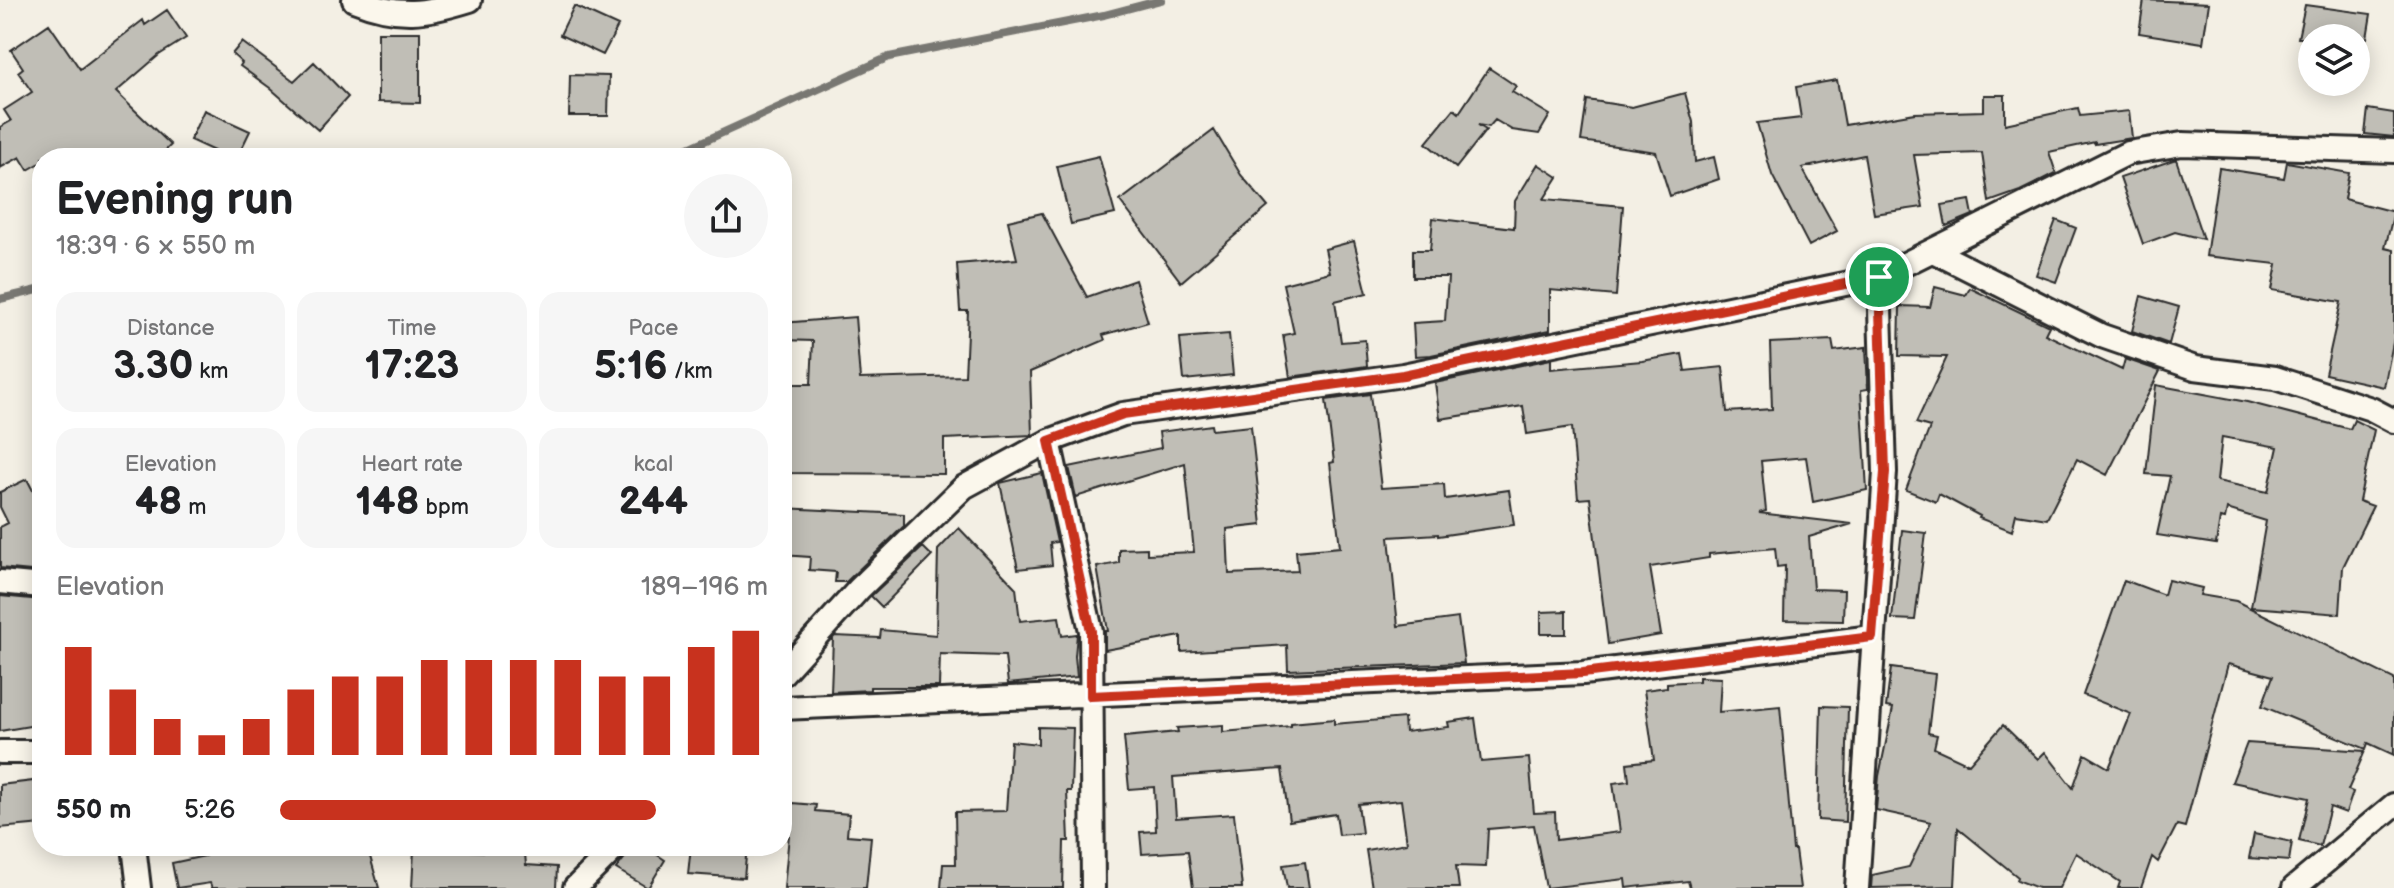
<!DOCTYPE html>
<html lang="en">
<head>
<meta charset="utf-8">
<style>
	:root { --surface:#fff; --page:#f6f6f6; --text:#202124; --muted:#757577; --accent:#c8321e }
	body { margin:0; font-family:"Balsamiq Sans",sans-serif; background:var(--page); color:var(--text); height:100vh; display:flex; flex-direction:column; font-size:30px; white-space:nowrap }
	* { box-sizing:border-box; margin:0 }
	p { font-size:26px; color:var(--muted) }
	.icon { flex:none; width:44px; height:44px; fill:none; stroke:currentColor; stroke-width:2; stroke-linecap:round; stroke-linejoin:round }
	.map { position:relative; flex:1; overflow:hidden }
	.drawer { position:absolute; left:32px; top:148px; width:760px; height:708px; display:flex; flex-direction:column; background:var(--surface); border-radius:32px; box-shadow:0 4px 20px #0003 }
	.drawer>* { flex:none }
	.controls { position:absolute; left:2298px; top:24px; display:grid; gap:16px }
	.controls a { display:grid; place-items:center; width:72px; height:72px; border-radius:50%; background:var(--surface); box-shadow:0 4px 20px #0003; font-size:40px }
	.pin { position:absolute; display:grid; place-items:center; width:68px; height:68px; color:#fff; margin:-34px; border:4px solid #fff; border-radius:50%; box-shadow:0 2px 8px #0007 }
	.round { display:grid; place-items:center; flex:none; width:84px; height:84px; border-radius:42px; background:var(--page) }
	.headline { display:flex; align-items:center; justify-content:space-between; height:136px; padding:0 24px }
	h1 { font-size:44px; font-weight:700; line-height:60px }
	.stats { display:grid; grid-template-columns:repeat(3,1fr); gap:12px; height:136px; padding:8px 24px }
	.stats div { display:grid; align-content:center; border-radius:20px; background:var(--page); text-align:center }
	.stats b { font-size:40px; font-weight:700 }
	.stats small { font-size:22px; font-weight:400 }
	.stats p { font-size:22px }
	.chart { height:224px; padding:16px 24px }
	.chart p { display:flex; justify-content:space-between }
	.chart svg { width:100%; height:144px; margin-top:8px; stroke:var(--accent); stroke-width:6 }
	ul { padding:0 24px; list-style:none; font-size:26px }
	li { display:grid; grid-template-columns:128px 96px 1fr; align-items:center; height:60px }
	li i { height:20px; border-radius:10px; background:var(--accent) }
	.map>svg:first-child { display:block }
	.lines { fill:none; stroke-linecap:round; stroke-linejoin:round }
	.stream { stroke:#787772; stroke-width:8 }
	.building { fill:#c0beb6; stroke:#2b2b2b; stroke-width:2; fill-rule:evenodd }
	.street-casing { stroke:#2b2b2b; stroke-width:28 }
	.street { stroke:#fbf7ec; stroke-width:22 }
	.route-casing { stroke:#fff; stroke-width:16 }
	.route { stroke:#c8321e; stroke-width:10 }
</style>
</head>
<body>
<div class="map">
<svg width="2394" height="888" viewBox="0 0 2394 888">
	<rect width="100%" height="100%" fill="#f3efe4"/>
	<filter id="ink" filterUnits="userSpaceOnUse"><feTurbulence type="fractalNoise" baseFrequency=".0125" numOctaves="2"/><feDisplacementMap in="SourceGraphic" scale="16" xChannelSelector="R" yChannelSelector="G"/><feConvolveMatrix kernelMatrix="1 2 1 2 8 2 1 2 1" color-interpolation-filters="sRGB"/></filter>
	<g filter="url(#ink)">
		<g class="lines">
			<path class="stream" d="M667,158L889,57L1104,15L1161,0
				M0,299L42,289"/>
		</g>
		<path class="building" d="M2144,0L2209,3L2203,43L2139,33Z
			M2305,5L2371,14L2367,38H2298Z
			M574,6L618,26L603,55L560,35Z
			M167,10L186,38L159,55L116,92L171,145L158,158H42V162L28,170L20,157L0,168V127L11,121L4,110L32,92L18,72L23,68L11,50L49,24L80,69L143,20L145,25Z
			M378,32H420V103L378,102Z
			M242,42L294,81L314,62L348,97L318,130L270,88L240,66L242,63L232,54Z
			M1489,68L1516,86L1512,92L1550,115L1539,134L1512,130L1495,120L1489,127L1478,125L1486,130L1456,168L1426,143L1454,109L1459,113Z
			M570,75L609,76L608,116H569Z
			M1837,80L1845,125L1915,113L1984,111V95H2005V124L2078,108L2080,116L2129,111L2132,138L2095,144V142L2049,152L2056,173L2020,191L1989,202L1982,153L1914,155L1923,207L1874,214L1864,155L1802,168L1837,231L1809,246L1772,175L1757,123L1801,118L1796,87Z
			M1685,93L1693,122L1695,162L1714,157L1719,179L1670,196L1656,152L1581,141L1587,100L1632,107Z
			M2368,109L2394,113V137L2365,134Z
			M204,110L250,131L237,158H229L190,140Z
			M1214,130L1241,175L1268,207L1181,282L1120,201Z
			M1099,156L1115,214L1071,224L1057,166Z
			M2176,159L2203,239L2175,232L2143,244L2120,178Z
			M2287,162L2349,173L2344,199L2394,212L2385,248L2394,250V338L2384,387L2325,374L2341,302L2272,290L2277,264L2206,256L2219,168L2284,178Z
			M1538,164L1558,177L1544,199L1623,206L1616,296L1550,290V330L1431,355L1415,356L1413,323L1445,321L1448,277H1413V250H1430L1433,218L1514,228L1515,201Z
			M1970,200L1973,215L1946,226L1942,205Z
			M1042,213L1087,297L1135,280L1148,322L1103,335L1105,340L1030,372L1032,435L944,439V474L782,473V384H811L813,341L782,340V323L855,317L860,379L965,376L968,311H960L957,264L1017,259L1008,221Z
			M2056,220L2076,228L2056,282L2036,275Z
			M1354,241L1367,293L1335,301L1341,342L1365,340L1367,366L1290,377L1283,335L1294,333L1283,284L1330,272L1325,249Z
			M1935,287L1966,295L1970,288L2049,326L2045,334L2122,370L2125,359L2160,371L2107,475L2077,459L2047,519L2016,514L2012,531L1979,518L1980,516L1939,494L1936,502L1906,490L1930,427L1916,423L1947,357L1899,356L1900,306L1930,307Z
			M2141,296L2179,307L2169,344L2132,331Z
			M1229,334L1233,375L1184,380L1180,338Z
			M1832,340L1834,351L1866,347L1868,389L1861,390L1867,490L1813,502L1806,457L1761,461L1766,511L1759,513L1852,524L1809,537L1813,589L1844,590L1843,621L1784,620L1785,566L1777,567L1775,548L1709,554V558L1650,567L1661,635L1608,644L1590,498L1578,499L1572,427L1527,434L1523,406L1440,419L1435,383L1551,359V369L1642,361L1682,354L1685,371L1723,367L1727,412L1772,409L1770,343Z
			M2156,385L2247,402L2350,429L2354,420L2374,430L2359,501L2373,506L2343,567L2340,614L2251,607L2266,521L2227,509L2225,519L2220,518L2216,544L2157,535L2170,476L2146,474ZM2222,437L2278,447L2268,492L2217,481Z
			M1370,394L1381,488L1444,484L1445,499L1509,490L1514,525L1438,536V534L1389,537L1398,626L1458,618L1464,663L1288,670L1287,645L1181,652V636L1105,650V631H1108L1097,567L1119,563V549L1147,548V554L1194,552L1185,463L1076,497L1069,467L1161,448L1159,432L1211,425L1212,430L1251,426L1262,525L1227,529L1229,574L1298,571L1296,551L1340,547L1330,463L1334,462L1326,400Z
			M1042,473L1057,542L1050,543L1052,565L1018,569L1000,483Z
			M27,479L42,508V572L0,568V527L8,523L0,507V492Z
			M782,508L904,514V526L846,582H835L836,572L809,570L810,557L782,555Z
			M959,528L1016,588L1020,621L1059,617L1062,636L1077,634L1075,656L1077,677L1008,684L1005,656L940,654L939,687H870V690L831,692L833,638L835,636L880,638L881,630L936,635L938,550Z
			M1902,530L1926,533L1915,620L1892,619Z
			M923,547L932,556L882,607L871,596Z
			M2124,580L2164,595L2168,580L2202,588L2200,595L2236,601L2394,679V755L2368,743L2366,749L2262,706L2273,676L2228,664L2185,827L2177,825L2158,862L2152,857L2141,888H2118L2120,882L2076,853L2059,888H2038L2017,880L2018,877L1958,828L1955,886L1871,888L1872,875L1909,867L1931,822L1876,810L1879,776L1893,708L1886,707L1891,668L1935,674L1928,733L1937,735L1934,748L1969,764L2003,725L2038,759L2045,752L2073,788L2085,754L2109,768L2131,714L2083,695Z
			M0,596L42,600V724L0,731Z
			M1566,611V634H1541V612Z
			M1699,677L1721,678L1719,712L1780,706L1793,850H1795L1800,888H1690L1688,881L1626,888L1625,879L1546,888L1534,825L1488,829L1486,867L1456,866L1459,888H1372L1366,850L1407,843L1401,800L1358,804L1362,833L1339,835L1336,814L1289,821L1282,769L1173,777L1176,818L1234,814L1242,888H1193L1188,851L1142,854L1140,832L1156,831L1154,787L1129,789L1124,737L1178,732L1177,728L1223,725V732L1291,726V723L1334,719V724L1404,718L1405,732L1449,727L1448,722L1475,718L1481,762L1529,758L1534,813L1555,812L1556,840L1620,832L1613,783L1629,781L1627,763L1654,760L1644,690L1667,687V683L1699,681Z
			M1821,706L1848,707L1845,822L1818,820Z
			M1038,727L1073,728L1071,791H1067L1069,841H1064L1063,888H941L943,864H956L955,812L1006,811L1011,741L1038,744Z
			M2247,743L2365,751L2348,790L2353,792L2346,813L2330,807L2320,846L2299,841L2309,798L2232,782Z
			M42,780V824L0,828V785Z
			M792,803L816,805L815,811L849,814L847,835L871,837L866,888H784Z
			M2254,834L2292,842L2289,861L2249,858Z
			M202,846H367L379,888H212L210,883L177,888L172,863L205,856Z
			M631,846H644L665,860L648,888L616,869L627,855Z
			M691,846H747L744,878L688,874Z
			M414,849L525,853L526,865L557,867L556,888H412Z
			M1305,862L1309,888H1287L1283,865Z"/>
		<g class="lines">
			<g class="street-casing">
				<path id="street" d="M354,0C399,18 425,14 470,0
					M1933,251L2102,336L2195,368L2275,378L2371,409L2394,421
					M1049,441L1091,631L1093,888
					M0,582L42,586
					M782,674L859,589L964,487L1049,441L1123,414L1403,375L1879,277L2128,153L2182,144L2394,151
					M782,708L1583,673L1872,637
					M0,752H42
					M134,846L139,888
					M575,888L617,846
					M1857,888L1885,472L1879,277
					M2294,888L2394,805"/>
			</g>
			<use href="#street" class="street"/>
		</g>
	</g>
	<g class="lines" filter="url(#ink)">
		<g class="route-casing">
			<path id="route" d="M1879,277L1885,472L1872,637L1583,673L1091,696V631L1049,441L1123,414L1403,375Z"/>
		</g>
		<use href="#route" class="route"/>
	</g>
</svg>
<div class="controls">
<a><svg class="icon" aria-label="layers" viewBox="0 0 24 24"><path d="M12 4l9 5-9 5-9-5zM3 14l9 5 9-5"/></svg></a>
</div>
<div class="pin" style="left:1879px;top:277px;background:#1e9e55"><svg class="icon" aria-label="arrive" viewBox="0 0 24 24"><path d="M6 21V4h12l-3 4 3 4H6"/></svg></div>
<section class="drawer">
<div class="headline"><div><h1>Evening run</h1><p>18:39 · 6 × 550 m</p></div><a class="round"><svg class="icon" aria-label="share" viewBox="0 0 24 24"><path d="M12 15V3M7 8l5-5 5 5M5 13v7h14v-7"/></svg></a></div>
<div class="stats">
<div><p>Distance</p><b>3.30<small> km</small></b></div>
<div><p>Time</p><b>17:23</b></div>
<div><p>Pace</p><b>5:16<small> /km</small></b></div>
</div>
<div class="stats">
<div><p>Elevation</p><b>48<small> m</small></b></div>
<div><p>Heart rate</p><b>148<small> bpm</small></b></div>
<div><p>kcal</p><b>244</b></div>
</div>
<div class="chart"><p><span>Elevation</span>189–196 m</p>
<svg viewBox="0 0 160 44" preserveAspectRatio="none"><path d="M5 44V11M15 44V24M25 44V33M35 44V38M45 44V33M55 44V24M65 44V20M75 44V20M85 44V15M95 44V15M105 44V15M115 44V15M125 44V20M135 44V20M145 44V11M155 44V6"/></svg>
</div>
<ul>
<li><b>550 m</b>5:26<i style="width:77%"></i></li>
</ul>
</section>
</div>
</body>
</html>
